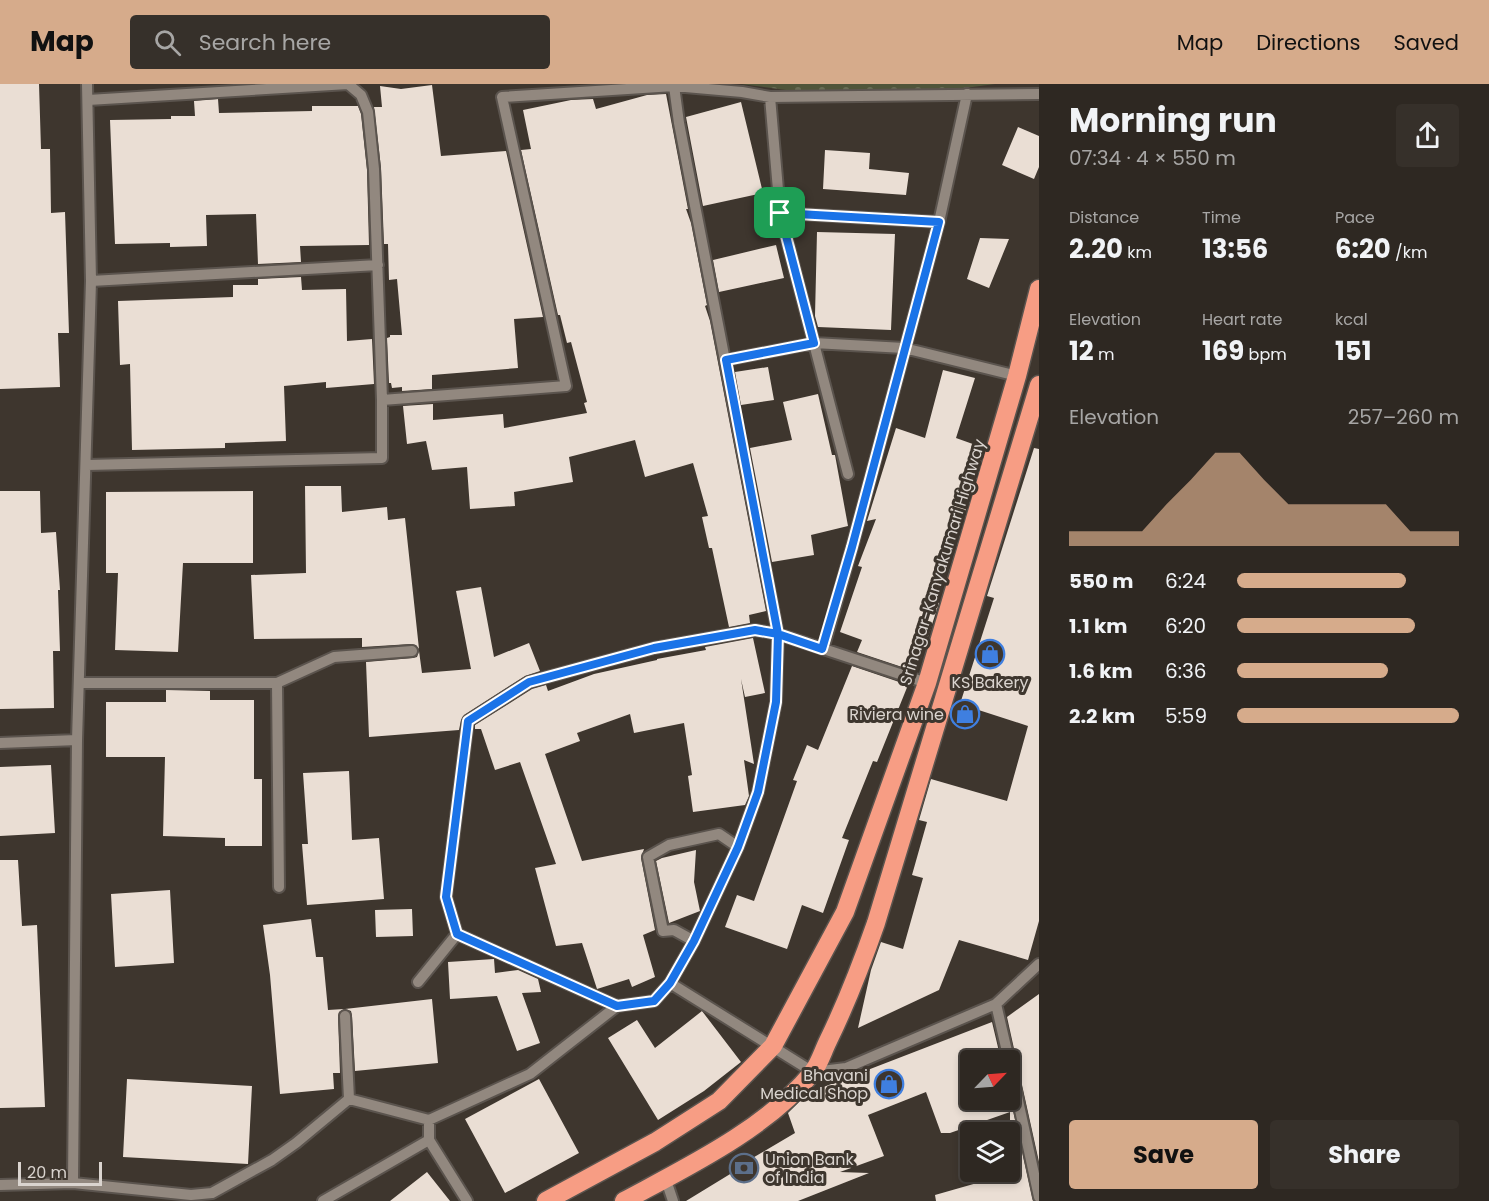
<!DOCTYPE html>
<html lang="en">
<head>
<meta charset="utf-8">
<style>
	:root { --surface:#2e2822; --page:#36302a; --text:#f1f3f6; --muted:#a7a6a5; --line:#494440; --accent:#d6ab8b }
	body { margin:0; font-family:Poppins,sans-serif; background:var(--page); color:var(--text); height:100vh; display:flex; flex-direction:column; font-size:22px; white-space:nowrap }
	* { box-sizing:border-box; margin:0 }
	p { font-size:20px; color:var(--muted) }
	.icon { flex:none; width:33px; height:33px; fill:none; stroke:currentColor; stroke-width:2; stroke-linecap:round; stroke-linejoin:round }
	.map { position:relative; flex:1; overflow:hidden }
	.panel { display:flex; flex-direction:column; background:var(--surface); width:450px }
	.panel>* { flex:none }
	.needle { width:39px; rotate:65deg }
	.tools { position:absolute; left:960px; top:966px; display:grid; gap:12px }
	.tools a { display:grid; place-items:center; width:60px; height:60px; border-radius:6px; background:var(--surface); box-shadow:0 3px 9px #0003,0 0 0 2px var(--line); font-size:30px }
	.scale { position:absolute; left:18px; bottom:15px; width:84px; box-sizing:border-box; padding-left:6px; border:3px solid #dad4cf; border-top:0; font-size:16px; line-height:21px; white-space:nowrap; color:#dad4cf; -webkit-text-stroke:4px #3e362e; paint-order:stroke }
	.pin { position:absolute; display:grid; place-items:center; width:51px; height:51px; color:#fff; margin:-26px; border-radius:12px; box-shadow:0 3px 9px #0006 }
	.round { display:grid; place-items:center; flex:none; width:63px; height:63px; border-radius:6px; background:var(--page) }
	.headline { display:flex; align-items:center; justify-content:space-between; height:102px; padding:0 30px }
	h1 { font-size:33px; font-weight:700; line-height:45px }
	.figures { display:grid; grid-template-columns:repeat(3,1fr); gap:9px; height:102px; padding:6px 30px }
	.figures div { display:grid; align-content:center }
	.figures b { font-size:26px; font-weight:700 }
	.figures small { font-size:16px; font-weight:400 }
	.figures p { font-size:16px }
	.chart { height:168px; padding:12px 30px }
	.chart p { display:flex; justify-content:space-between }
	.chart svg { width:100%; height:108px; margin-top:6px; fill:var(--accent); opacity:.7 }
	.cta { display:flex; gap:12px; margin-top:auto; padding:12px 30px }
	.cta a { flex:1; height:69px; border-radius:6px; background:var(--accent); color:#111; font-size:24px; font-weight:700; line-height:69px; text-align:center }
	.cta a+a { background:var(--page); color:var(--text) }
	ul { padding:0 30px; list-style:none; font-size:20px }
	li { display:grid; grid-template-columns:96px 72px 1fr; align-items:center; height:45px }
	li i { height:15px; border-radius:8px; background:var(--accent) }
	header { display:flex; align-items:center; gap:36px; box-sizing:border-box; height:84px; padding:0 30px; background:var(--accent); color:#111 }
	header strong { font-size:28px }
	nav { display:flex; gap:33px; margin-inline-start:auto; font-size:21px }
	.search { width:420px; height:54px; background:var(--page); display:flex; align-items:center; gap:15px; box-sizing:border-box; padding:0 21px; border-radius:6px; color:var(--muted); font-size:22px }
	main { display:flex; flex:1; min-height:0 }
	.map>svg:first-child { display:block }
	.cemetery { fill:url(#cemetery-stones) }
	.building { fill:#eaded4 }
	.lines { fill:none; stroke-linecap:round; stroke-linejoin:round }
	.minor-casing { stroke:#5b544e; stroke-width:14 }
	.highway-casing { stroke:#5b544e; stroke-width:21 }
	.minor { stroke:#92887f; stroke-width:10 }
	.highway { stroke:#f79d84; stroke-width:18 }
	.route-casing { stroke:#fff; stroke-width:12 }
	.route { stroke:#1a73e8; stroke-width:8 }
	.labels { text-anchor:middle; stroke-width:6; stroke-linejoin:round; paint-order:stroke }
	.street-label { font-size:16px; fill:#dad4cf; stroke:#3e362e }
	.poi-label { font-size:16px; fill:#dad4cf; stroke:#3e362e; text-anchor:end }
</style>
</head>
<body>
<header>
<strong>Map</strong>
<div class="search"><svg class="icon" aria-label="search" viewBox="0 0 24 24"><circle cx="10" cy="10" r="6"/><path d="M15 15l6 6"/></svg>Search here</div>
<nav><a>Map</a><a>Directions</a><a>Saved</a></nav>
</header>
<main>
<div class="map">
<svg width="1039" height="1117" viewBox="0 0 1039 1117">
	<defs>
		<pattern id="cemetery-stones" width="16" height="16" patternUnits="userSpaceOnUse" patternTransform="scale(1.5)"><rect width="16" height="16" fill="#50553a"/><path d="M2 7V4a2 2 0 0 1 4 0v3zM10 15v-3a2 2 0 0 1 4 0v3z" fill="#696d55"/></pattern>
	</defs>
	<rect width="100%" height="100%" fill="#3e362e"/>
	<path class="cemetery" d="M741,0H995L867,17Z"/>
	<path class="building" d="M0,0H39L41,65H50L51,129L65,128L69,249H58L60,303L0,305Z
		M432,1L441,72L506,67L543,233L514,235L518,284L432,291V305L402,307V303L392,304L391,299H389L387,254L390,253V251H402L397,195L389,196L388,160H384L381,84L374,23H382L380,2L401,5Z
		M666,10L688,125H686L691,139L707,221L705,222L710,237L766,527L749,531L750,539L729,543L712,464H709L702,433L708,432L693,379L645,393L635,356L569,373L573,398L514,408L515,422L470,425L467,383L432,386L426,357L407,360L403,322L433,320V336L503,330L504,344L587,329L584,319L587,318L571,258L567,259L560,231H558L521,66L531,65L523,26L571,16L593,15L596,25L647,11Z
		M218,15L219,29L312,27V22H358L361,30L367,86L369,161L300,162L301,178L258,180L256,130L206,131L207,162L170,163V159L115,160L110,36L171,35V32H195L194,17Z
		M741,18L763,109L703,122L686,33Z
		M1018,43L1039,52V83L1034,95L1002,81Z
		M825,66L870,69L869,85L909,89L906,111L823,105Z
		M817,148L895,150L891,246L818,243L815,232Z
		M980,154L1009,155L989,204L967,195Z
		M776,161L784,194L719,208L713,176Z
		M301,193L302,206L346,205L347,257L372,255L374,300L326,304V298L284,302L286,357L225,359V364L132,366L130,280L120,281L118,217L233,213V201H258V195Z
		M768,283L774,316L741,321L735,288Z
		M943,286L975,294L956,354L984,364L963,435L961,434L929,515L939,519L920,577L918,576L914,587L857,568L862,556L840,548L862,483L858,482L876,435L867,437L896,344L925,354Z
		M818,310L832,371H835L848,442L811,451L814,471L772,478L750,364L792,356L783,318Z
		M1034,364L1039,365V837L1028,876L959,856L939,906L858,944L871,886L881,858L903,865L923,794L912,791L927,738L919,736L931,695L1007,717L1028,642L960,620L994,514L987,512Z
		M305,402H341L342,428L387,423L388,436L405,434L419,565L416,561L411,560L362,563V554L254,555L251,491L306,489Z
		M0,407H40L41,449L56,448L60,506H58L60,567H53L54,624L0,625Z
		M253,407V479H183L178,568L115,566L118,489H106V408Z
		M481,503L494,573L529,559L540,587L525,592L464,631L461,636L459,646L369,653L366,578L413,574L417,573L419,567L422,589L471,585L456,507Z
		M753,554L765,609L745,613L741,595L754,680L744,676L749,712L745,721L693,728L688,692L692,691L684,639L634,649L630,630L577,649L580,657L545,670L582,777L644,765L641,774L655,846L643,851L655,893L632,903L629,895L597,905L582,859L556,862L535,784L556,780L520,678L495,686L481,645H475V641L532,605L546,601L548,607L594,590L657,576V575L706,566L705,563Z
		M852,582L908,601L877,678L873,677L842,754L849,756L823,829L802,821L787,865L725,843L737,811L754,817L797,697L793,696L807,661L818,666Z
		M166,606L210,607V616H254V695H262V762H225V754L163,752L165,673H106V618H166Z
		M51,681L55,749L0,752V683Z
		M349,687L352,756L379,754L384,815L307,821L302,760H308L303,689Z
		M696,766L694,798L700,827L669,839L656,777L662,774Z
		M0,776H18L22,842L37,841L45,1023L0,1024Z
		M170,806L174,879L115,883L111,810Z
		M412,825L413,852L376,853L375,826Z
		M311,835L316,873H323L328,926L344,925L339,928L338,932L340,989H333L334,1005L280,1010L270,891L263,841Z
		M494,875L495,889L518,886L538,895L541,908L522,909L540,959L517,967L497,912L450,915L448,878Z
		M1039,910V1078L1007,933Z
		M432,915L438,979L355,987L352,932L351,927L345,925Z
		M702,927L741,978L704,1007L658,1036L608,954L637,936L655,964Z
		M992,938L1001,976H970V1016H1010V1013L1033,1117H936L935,1111L984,1097L981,1088H1010V1028L950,1049H941L926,1008L868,1031L884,1072L840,1088L869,1089L798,1117H686L740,1084L739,1082L795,1049L788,1029L808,1009Z
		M127,995L252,1002L248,1080L123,1073Z
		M539,995L579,1069L505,1109L465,1035Z
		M427,1088L450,1117H390Z"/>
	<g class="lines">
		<g class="minor-casing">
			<path id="minor" d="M674,2L742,8L770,13L1039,10
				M770,13L780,129L848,390
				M88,16L348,0L361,11L368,28L374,85L382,316
				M780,129L939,138
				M91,197L378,181
				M726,276L814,259L904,264L1017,292
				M823,565L852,463L939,138L967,10
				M80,599H277L334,573L412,567
				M277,599L279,803
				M0,659L77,656
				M694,857L674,846L663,847L648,773L669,761L719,750L738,763
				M418,898L457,850
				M670,899L813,988L846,984L996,920L1039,880
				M996,920L1009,976
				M617,922L457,850L446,813L468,637L529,598L654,564L755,546L778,550L927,599
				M345,932L349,1015
				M1010,980L1039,1113
				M429,1036V1056L467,1117
				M666,1096L673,1117
				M73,1099L77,656L91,197L87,0
				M0,1101L73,1099L191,1111L212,1109L272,1076L296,1059L349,1015L429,1036L530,990L617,922L654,917L670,899L694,857L738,763L758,708L776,618L778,550L679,39L674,2L502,13L566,302L382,316V374L87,381
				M323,1117L429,1056"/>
		</g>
		<g class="highway-casing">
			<path id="highway" d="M546,1117L655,1058L719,1017L773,962L845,828L927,599L1017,292L1039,205
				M624,1117C687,1083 766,1045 812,989C819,981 823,967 828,957C847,918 862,879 876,839L1039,301"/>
		</g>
		<use href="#minor" class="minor"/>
		<use href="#highway" class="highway"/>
	</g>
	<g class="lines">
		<g class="route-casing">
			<path id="route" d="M780,129L814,259L726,276L778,550L776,618L758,708L738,763L694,857L670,899L654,917L617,922L457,850L446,813L468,637L529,598L654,564L755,546L778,550L822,565L852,463L939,138L780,129"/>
		</g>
		<use href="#route" class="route"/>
	</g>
	<defs>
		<g id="shop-ring" transform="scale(1.5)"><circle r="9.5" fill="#3e362e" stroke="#3f7fe0" stroke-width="1.5"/><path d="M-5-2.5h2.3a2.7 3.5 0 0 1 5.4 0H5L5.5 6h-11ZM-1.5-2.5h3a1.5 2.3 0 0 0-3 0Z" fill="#3f7fe0"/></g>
		<g id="bank-ring" transform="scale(1.5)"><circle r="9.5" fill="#3e362e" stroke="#5c6f8a" stroke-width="1.5"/><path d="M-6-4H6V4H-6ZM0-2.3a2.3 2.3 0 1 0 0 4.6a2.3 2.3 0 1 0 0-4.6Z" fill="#5c6f8a"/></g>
	</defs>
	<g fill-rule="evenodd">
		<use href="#shop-ring" x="990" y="570"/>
		<use href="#shop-ring" x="965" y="630"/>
		<use href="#shop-ring" x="889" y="1000"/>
		<use href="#bank-ring" x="744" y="1084"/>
	</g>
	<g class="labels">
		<g class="street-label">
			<text transform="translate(942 478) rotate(-73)" y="6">Srinagar-Kanyakumari Highway</text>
		</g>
		<g class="poi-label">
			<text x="990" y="604" text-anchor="middle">KS Bakery</text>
			<text x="944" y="636">Riviera wine</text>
			<text x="868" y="997">Bhavani<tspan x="868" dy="18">Medical Shop</tspan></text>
			<text x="765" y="1081" text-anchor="start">Union Bank<tspan x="765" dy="18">of India</tspan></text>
		</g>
	</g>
</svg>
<div class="tools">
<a><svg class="needle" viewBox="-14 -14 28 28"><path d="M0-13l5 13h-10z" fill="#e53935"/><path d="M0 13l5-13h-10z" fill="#a7a6a5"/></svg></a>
<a><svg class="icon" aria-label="layers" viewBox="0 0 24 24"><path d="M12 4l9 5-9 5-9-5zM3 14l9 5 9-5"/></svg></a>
</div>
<div class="scale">20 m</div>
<div class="pin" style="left:780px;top:129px;background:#1e9e55"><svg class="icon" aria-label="arrive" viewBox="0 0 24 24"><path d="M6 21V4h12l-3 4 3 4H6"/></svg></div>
</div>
<section class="panel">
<div class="headline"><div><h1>Morning run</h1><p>07:34 · 4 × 550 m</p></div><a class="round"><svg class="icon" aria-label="share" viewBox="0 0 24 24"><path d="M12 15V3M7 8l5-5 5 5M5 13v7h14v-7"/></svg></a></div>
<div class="figures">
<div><p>Distance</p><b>2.20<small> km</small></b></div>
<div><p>Time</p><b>13:56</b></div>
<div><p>Pace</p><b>6:20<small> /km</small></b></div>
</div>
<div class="figures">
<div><p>Elevation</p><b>12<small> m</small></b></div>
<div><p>Heart rate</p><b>169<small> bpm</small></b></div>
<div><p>kcal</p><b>151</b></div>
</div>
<div class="chart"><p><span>Elevation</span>257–260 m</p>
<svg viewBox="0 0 160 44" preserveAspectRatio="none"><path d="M0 44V38L10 38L20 38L30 38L40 27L50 17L60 6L70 6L80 17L90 27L100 27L110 27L120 27L130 27L140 38L150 38L160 38V44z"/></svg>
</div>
<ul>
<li><b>550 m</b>6:24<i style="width:76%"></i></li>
<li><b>1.1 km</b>6:20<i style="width:80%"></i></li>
<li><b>1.6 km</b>6:36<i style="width:68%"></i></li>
<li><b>2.2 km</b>5:59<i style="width:100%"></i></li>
</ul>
<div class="cta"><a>Save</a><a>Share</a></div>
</section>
</main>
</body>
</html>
